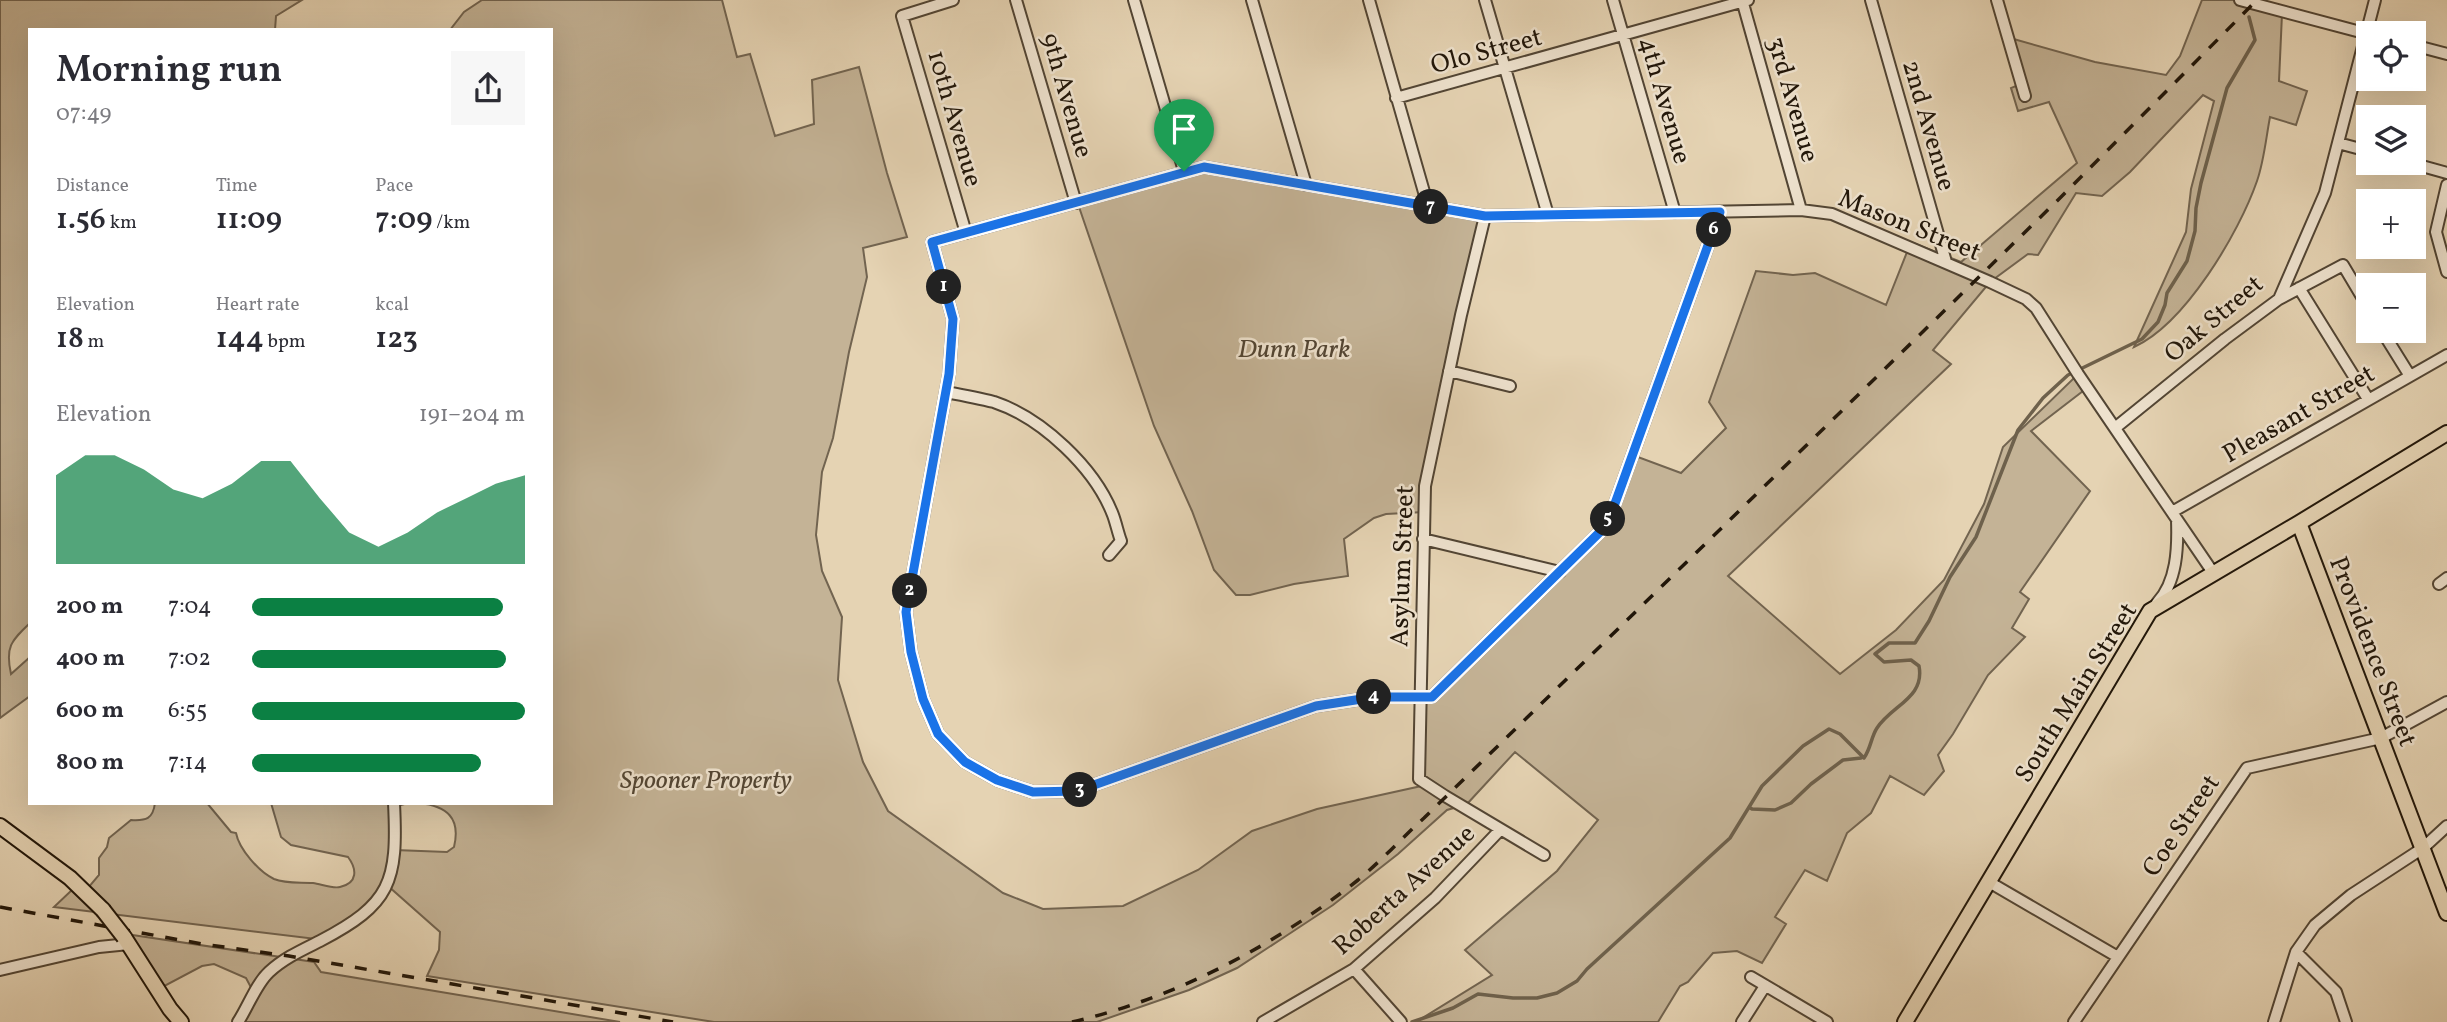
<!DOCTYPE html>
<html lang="en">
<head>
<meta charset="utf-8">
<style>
	:root { --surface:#fff; --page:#f7f7f7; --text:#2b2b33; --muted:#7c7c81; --accent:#0b8043 }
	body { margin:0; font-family:Vollkorn,serif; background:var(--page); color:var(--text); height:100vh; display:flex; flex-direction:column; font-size:26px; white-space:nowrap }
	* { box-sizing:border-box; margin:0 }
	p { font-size:23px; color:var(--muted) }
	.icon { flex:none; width:38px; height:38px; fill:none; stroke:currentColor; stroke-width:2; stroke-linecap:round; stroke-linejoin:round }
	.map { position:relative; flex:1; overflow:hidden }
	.panel { position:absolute; left:28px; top:28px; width:525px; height:777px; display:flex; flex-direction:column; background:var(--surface); border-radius:0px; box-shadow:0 7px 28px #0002 }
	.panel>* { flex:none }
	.fabs { position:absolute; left:2356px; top:21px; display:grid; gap:14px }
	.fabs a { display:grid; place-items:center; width:70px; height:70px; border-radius:0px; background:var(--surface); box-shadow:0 7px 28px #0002; font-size:35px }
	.pin { position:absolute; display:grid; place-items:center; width:60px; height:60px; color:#fff; margin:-72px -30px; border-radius:50% 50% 50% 0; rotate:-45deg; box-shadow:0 0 7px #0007 }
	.pin .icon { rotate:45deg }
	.km { position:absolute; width:35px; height:35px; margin:-18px; border-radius:50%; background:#222; color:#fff; font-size:19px; line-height:35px; text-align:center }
	.round { display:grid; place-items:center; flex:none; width:74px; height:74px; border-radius:0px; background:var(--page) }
	.overview { display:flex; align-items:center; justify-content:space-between; height:119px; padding:0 28px }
	h1 { font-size:38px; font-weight:600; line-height:52px }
	.metrics { display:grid; grid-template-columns:repeat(3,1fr); gap:10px; height:119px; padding:7px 28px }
	.metrics div { display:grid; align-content:center }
	.metrics b { font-size:30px; font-weight:600 }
	.metrics small { font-size:19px; font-weight:400 }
	.metrics p { font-size:19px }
	.chart { height:196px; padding:14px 28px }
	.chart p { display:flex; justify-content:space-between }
	.chart svg { width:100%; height:126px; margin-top:7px; fill:var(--accent); opacity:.7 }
	ul { padding:0 28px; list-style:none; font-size:23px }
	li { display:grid; grid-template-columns:112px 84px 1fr; align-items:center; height:52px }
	li i { height:18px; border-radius:9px; background:var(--accent) }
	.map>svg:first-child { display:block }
	.green { fill:#c4b396; stroke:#726450; stroke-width:2 }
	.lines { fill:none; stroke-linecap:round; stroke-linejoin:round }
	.stream { stroke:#6e614c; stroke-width:3.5 }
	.minor-casing { stroke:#524534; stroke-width:14 }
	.major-casing { stroke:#211609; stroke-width:18 }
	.minor { stroke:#eee2ce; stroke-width:10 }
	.major { stroke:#e5d3b3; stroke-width:14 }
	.rail { stroke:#211609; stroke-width:3.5; stroke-dasharray:12 12; stroke-linecap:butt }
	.major-bridge-casing { stroke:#211609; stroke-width:18; stroke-linecap:butt }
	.major-bridge { stroke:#e5d3b3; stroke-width:14 }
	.route-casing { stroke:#fff; stroke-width:14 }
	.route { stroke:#1a73e8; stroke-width:9 }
	.labels { text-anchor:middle; stroke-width:5; stroke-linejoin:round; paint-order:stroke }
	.street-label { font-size:26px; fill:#211609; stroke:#eee2ce }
	.park-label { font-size:26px; font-style:italic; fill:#524533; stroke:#eee2ce }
</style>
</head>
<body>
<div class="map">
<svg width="2447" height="1022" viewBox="0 0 2447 1022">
	<rect width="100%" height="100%" fill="#e5d3b3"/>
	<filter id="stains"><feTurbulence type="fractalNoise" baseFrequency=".00286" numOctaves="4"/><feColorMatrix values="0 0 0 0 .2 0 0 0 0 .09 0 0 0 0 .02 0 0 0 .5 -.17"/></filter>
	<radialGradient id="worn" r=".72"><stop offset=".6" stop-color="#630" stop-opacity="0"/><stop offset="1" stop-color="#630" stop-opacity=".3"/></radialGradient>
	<path class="green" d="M0,0H302L276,16L275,30H30V623C11,641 5,647 11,674L30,657V696L0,718Z
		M482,0H722L737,57L750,54L775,136L814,124L812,80L859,67L887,173L907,237L863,248L867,277L849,352L833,438L822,472L816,535L822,571L842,617L838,680L863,762L888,811L1003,893L1043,909L1123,906L1198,870L1252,831L1317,809L1435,783L1417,772L1419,697H1433L1606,528L1638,457L1681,473L1726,428L1709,402L1756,271L1793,275L1815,273L1886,305L1911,242L1961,262L2077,163L2049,102L2018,111L2011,88L2021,84L2010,38L2095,62L2166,75L2180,56L2202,0H2251L2282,14L2279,81L2307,91L2296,125L2270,117C2266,138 2264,161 2257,181C2239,233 2185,324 2134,347L2186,232L2191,189L2214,101L2203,95L2130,172L2102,196L2076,193L2038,255L2028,254L1990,282L1933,350L1951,364L1728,576L1840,674L1896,630L1944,580L1984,504L2003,447L2075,377L2083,391L2031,431L2090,491L2020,592L2029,599L2012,628L2025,637L1988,675L1953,734L1938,755L1944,771L1924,795L1890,776L1871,813L1847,833L1827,881L1805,870L1775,917L1786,924L1762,963L1737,951L1713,953L1688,982L1680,986L1658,1022H1416L1492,975L1465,950L1557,871L1598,820L1515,752L1467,804L1447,810L1398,854L1333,905L1286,936L1237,968L1189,990L1097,1022H714L427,976L439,950L440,932L388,886L372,905L316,939L54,907L74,888L83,894L99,875V858L107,847L109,838L131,820C146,821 153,819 155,803H207L231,832L236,833C239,849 259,872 274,879C286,884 300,882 313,883C321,884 333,889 340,887C358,883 357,869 348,857L291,845L281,837L271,803H408L394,807L395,850L447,852L454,847C461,818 447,806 419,803H551V30H450L464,12Z
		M1207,171L1482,220L1424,512L1386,514L1374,518L1344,539L1348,576L1294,584L1250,595H1236L1214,570L1192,511L1154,426L1078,204Z
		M119,933L314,962L321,972L620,1022H245L255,995L246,978L214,964L202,966L155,991Z"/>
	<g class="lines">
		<path class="stream" d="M1749,807L1752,809L1775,810L1791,803L1811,784L1843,760L1861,758
			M1412,1022L1453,1008L1478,994L1513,998H1537L1557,993L1577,981L1587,969L1730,838L1762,786L1803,746L1829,729L1840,734L1864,758C1871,748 1871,737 1877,728C1892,705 1925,698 1919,666L1911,660L1884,662L1875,654L1889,643H1915L1929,621L1950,577L1976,537L2018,430L2043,398L2068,375L2142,339L2158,322L2165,305L2167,293L2187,261L2195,231L2196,208L2201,183L2227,88L2255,40L2249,17"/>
		<g class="minor-casing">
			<path id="minor" d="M953,0L902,16L966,233
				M1016,0L1076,203
				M1134,0L1184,171
				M1252,0L1306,185
				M1369,0L1428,206
				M1485,0L1548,215
				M1613,0L1675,213
				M1742,0L1801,210
				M1871,0L1946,262
				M1997,0L2025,96
				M2240,0L2368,34
				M2413,45L2447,54
				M1396,98L1748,0
				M2338,143L2368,151
				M2411,163L2447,173
				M2447,185L2436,232L2447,272
				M1720,212L1613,509L1602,530L1432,697H1375L1316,706L1077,791L1033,792L997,780L965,762L938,734L923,699L911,652L906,612L949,374L953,319L932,242L1204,167L1485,216L1801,210L1832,214L1990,282L2026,299L2036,308L2078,374L2214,574
				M1485,216L1461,315L1425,486L1419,779L1445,796L1544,855
				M2299,288L2368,399
				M2279,299L2343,265L2368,307
				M2382,331L2410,376
				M1449,371L1510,386
				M946,392C962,395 978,398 994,402C1042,418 1095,468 1113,515C1116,523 1118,533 1121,541L1109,555
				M2115,428L2225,339L2279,299L2325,193L2375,0
				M2172,512L2447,355
				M1423,539L1560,572
				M2439,584L2447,578
				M2157,603C2177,582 2178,548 2177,520
				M1989,882L2118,957
				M2296,952L2336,992L2346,1022
				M1354,969L1401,1022
				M0,970L99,947L129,944
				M1751,977L1827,1022
				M238,1022C248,1007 256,984 269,972C284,958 302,950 320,941C391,904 398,882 394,803
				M1263,1022L1354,969L1435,898L1500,830
				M1742,1022L1765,986
				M2074,1022L2247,768L2381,738L2447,702
				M2274,1022L2296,952L2315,925L2351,895L2423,848L2447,826"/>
		</g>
		<g class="major-casing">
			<path id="major" d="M2299,523L2447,913
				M0,826L70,878L103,910
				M124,937L170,1009L181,1022
				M1905,1022L2150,611L2299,523L2447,433"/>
		</g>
		<use href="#minor" class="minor"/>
		<use href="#major" class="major"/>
		<path class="rail" d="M0,907L202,944L289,956L673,1022
			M1072,1022C1176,998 1274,946 1358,880C1381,861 1402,838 1424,818L2058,200L2257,0"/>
		<g class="major-bridge-casing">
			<path id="major-bridge" d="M103,910L124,937"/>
		</g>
		<use href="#major-bridge" class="major-bridge"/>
	</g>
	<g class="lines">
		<g class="route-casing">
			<path id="route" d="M1204,167L1485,216L1720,212L1613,509L1602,530L1432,697H1375L1316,706L1077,791L1033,792L997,780L965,762L938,734L923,699L911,652L906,612L949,374L953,319L932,242Z"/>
		</g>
		<use href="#route" class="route"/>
	</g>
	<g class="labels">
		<g class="street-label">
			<text transform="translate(1486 50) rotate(-15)" y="9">Olo Street</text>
			<text transform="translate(1068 95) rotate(74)" y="9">9th Avenue</text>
			<text transform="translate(1794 99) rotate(74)" y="9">3rd Avenue</text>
			<text transform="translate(1666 100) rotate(74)" y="9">4th Avenue</text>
			<text transform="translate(956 118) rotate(74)" y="9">10th Avenue</text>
			<text transform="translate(1930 125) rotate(74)" y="9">2nd Avenue</text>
			<text transform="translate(1910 224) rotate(22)" y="9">Mason Street</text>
			<text transform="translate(2213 318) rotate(-40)" y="9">Oak Street</text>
			<text transform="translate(2298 413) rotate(-30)" y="9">Pleasant Street</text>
			<text transform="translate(1401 566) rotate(-88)" y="9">Asylum Street</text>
			<text transform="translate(2374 651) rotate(69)" y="9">Providence Street</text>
			<text transform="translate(2075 692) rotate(-58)" y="9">South Main Street</text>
			<text transform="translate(2180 825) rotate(-56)" y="9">Coe Street</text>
			<text transform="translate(1403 889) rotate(-42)" y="9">Roberta Avenue</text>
		</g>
		<g class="park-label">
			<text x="1294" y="357">Dunn Park</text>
			<text x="706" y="788">Spooner Property</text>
		</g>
	</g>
	<rect width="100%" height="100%" filter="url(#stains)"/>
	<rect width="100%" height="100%" fill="url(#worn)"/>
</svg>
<div class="fabs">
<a><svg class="icon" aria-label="locate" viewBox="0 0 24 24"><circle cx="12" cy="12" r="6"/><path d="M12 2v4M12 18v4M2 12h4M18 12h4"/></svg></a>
<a><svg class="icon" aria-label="layers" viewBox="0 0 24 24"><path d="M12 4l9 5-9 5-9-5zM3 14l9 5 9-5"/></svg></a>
<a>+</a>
<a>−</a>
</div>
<div class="pin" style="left:1184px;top:171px;background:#1e9e55"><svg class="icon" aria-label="arrive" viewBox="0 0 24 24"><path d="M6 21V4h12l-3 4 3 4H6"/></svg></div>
<b class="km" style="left:944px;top:287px">1</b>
<b class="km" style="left:910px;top:591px">2</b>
<b class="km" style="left:1080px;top:790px">3</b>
<b class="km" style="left:1374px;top:697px">4</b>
<b class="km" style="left:1608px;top:519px">5</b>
<b class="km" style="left:1714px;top:230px">6</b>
<b class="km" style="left:1431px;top:207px">7</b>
<section class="panel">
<div class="overview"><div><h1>Morning run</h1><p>07:49</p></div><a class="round"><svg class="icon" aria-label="share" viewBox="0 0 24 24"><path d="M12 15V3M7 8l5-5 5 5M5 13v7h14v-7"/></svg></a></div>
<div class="metrics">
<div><p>Distance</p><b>1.56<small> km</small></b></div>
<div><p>Time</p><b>11:09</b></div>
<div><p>Pace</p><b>7:09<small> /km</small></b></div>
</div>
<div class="metrics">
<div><p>Elevation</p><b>18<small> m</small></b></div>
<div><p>Heart rate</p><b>144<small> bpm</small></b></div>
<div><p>kcal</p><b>123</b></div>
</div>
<div class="chart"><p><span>Elevation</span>191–204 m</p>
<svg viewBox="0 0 160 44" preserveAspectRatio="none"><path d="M0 44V13L10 6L20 6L30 11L40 18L50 21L60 16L70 8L80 8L90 21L100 33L110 38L120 33L130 26L140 21L150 16L160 13V44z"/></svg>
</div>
<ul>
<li><b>200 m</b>7:04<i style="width:92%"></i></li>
<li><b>400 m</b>7:02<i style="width:93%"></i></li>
<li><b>600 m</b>6:55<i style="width:100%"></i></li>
<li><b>800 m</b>7:14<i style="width:84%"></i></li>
</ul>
</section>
</div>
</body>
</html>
